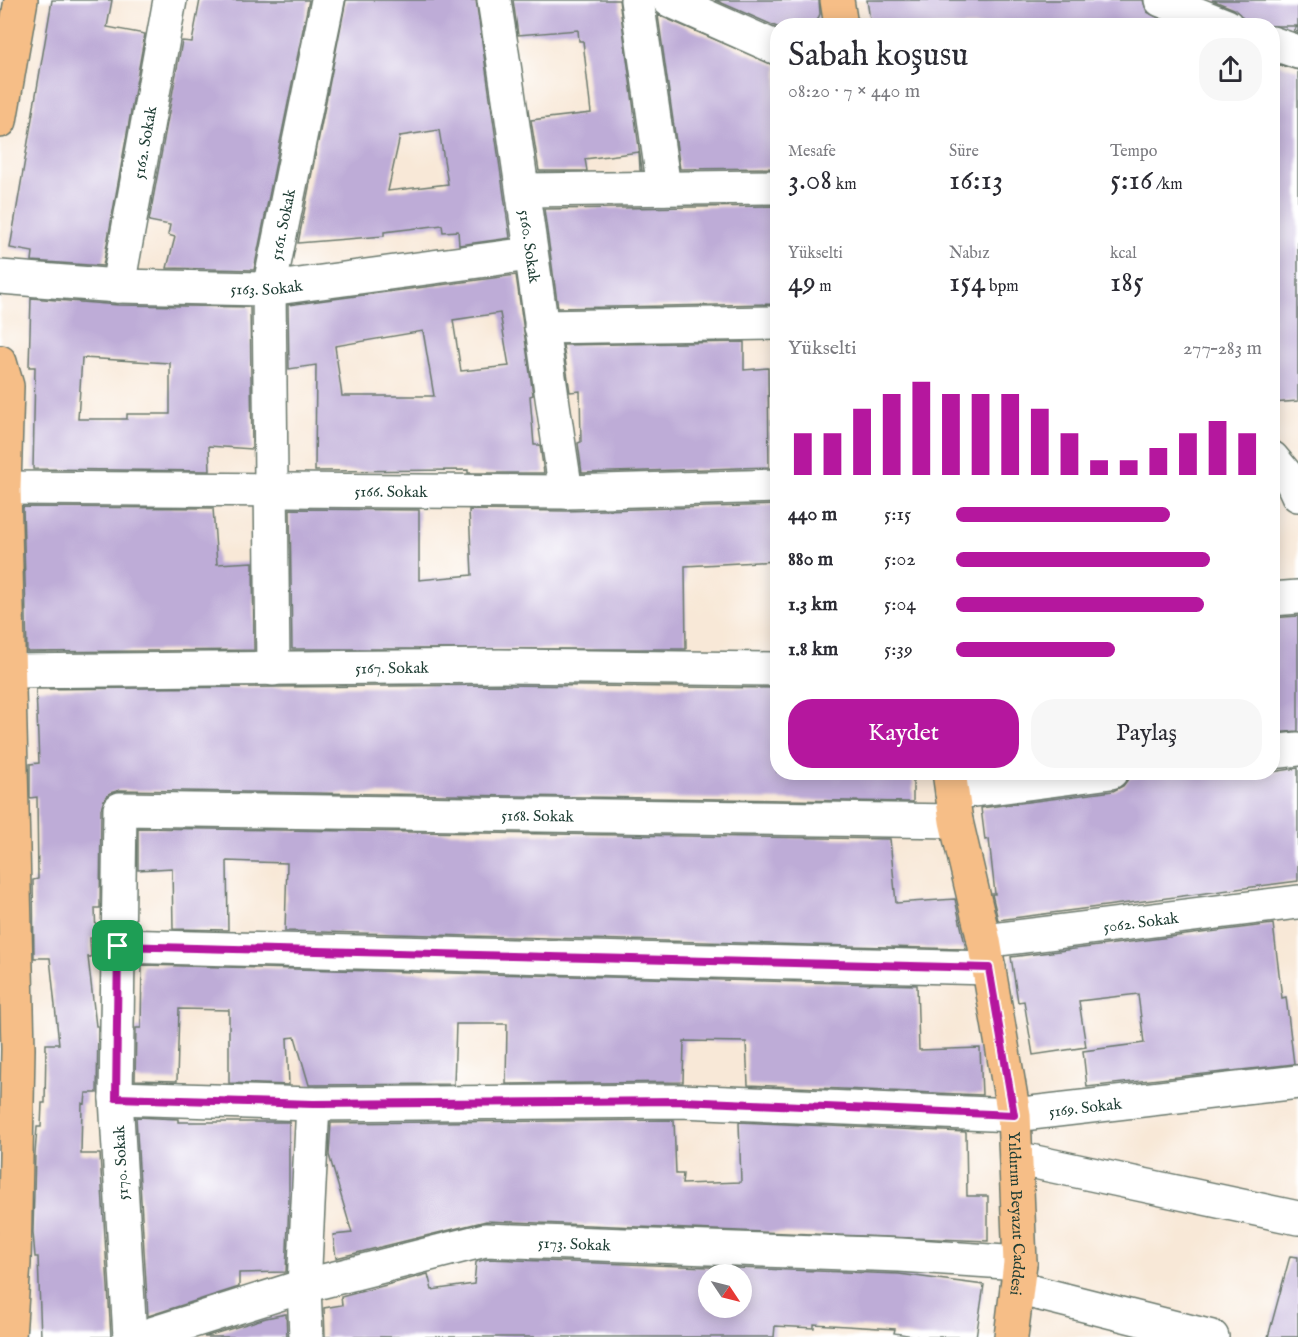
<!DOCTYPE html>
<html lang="tr">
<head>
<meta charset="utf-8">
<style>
	:root { --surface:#fff; --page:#f7f7f7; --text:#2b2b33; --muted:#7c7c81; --accent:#b5179e }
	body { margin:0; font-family:"IM FELL English",serif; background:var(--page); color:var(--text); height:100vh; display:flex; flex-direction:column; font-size:22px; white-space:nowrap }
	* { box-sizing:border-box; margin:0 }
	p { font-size:20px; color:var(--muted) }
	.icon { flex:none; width:33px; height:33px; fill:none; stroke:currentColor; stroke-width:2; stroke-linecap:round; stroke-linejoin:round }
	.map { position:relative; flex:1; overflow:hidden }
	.details { position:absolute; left:770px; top:18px; width:510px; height:762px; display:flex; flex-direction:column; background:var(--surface); border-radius:24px; box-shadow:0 3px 15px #0003 }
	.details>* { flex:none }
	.needle { width:39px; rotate:125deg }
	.controls { position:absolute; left:698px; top:1264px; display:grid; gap:12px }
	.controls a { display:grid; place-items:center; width:54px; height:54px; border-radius:50%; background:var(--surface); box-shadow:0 3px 15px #0003; font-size:30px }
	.pin { position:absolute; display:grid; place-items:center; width:51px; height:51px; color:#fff; margin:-26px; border-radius:12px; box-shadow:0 3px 9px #0006 }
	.round { display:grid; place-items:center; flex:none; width:63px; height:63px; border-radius:24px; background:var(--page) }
	.summary { display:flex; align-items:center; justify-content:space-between; height:102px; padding:0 18px }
	h1 { font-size:33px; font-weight:600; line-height:45px }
	.stats { display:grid; grid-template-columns:repeat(3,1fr); gap:9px; height:102px; padding:6px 18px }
	.stats div { display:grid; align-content:center }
	.stats b { font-size:30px; font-weight:600 }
	.stats small { font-size:16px; font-weight:400 }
	.stats p { font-size:16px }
	.chart { height:168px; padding:12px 18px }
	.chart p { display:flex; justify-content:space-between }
	.chart svg { width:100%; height:108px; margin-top:6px; stroke:var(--accent); stroke-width:6 }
	.primary-button { display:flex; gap:12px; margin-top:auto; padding:12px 18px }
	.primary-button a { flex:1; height:69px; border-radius:24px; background:var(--accent); color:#fff; font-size:24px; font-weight:600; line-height:69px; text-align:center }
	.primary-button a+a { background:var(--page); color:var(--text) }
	ul { padding:0 18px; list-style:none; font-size:20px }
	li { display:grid; grid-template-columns:96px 72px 1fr; align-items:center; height:45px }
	li i { height:15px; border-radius:8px; background:var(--accent) }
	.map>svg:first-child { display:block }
	.building { fill:#beacd7; fill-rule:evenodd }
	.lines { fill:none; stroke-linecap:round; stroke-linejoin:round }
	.minor-casing { stroke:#6b796d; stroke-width:36 }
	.major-casing { stroke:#6b796d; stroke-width:36 }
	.minor { stroke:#fff; stroke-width:33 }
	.major { stroke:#f6be87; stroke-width:33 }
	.route-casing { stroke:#fff; stroke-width:12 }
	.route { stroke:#b5179e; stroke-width:8 }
	.labels { text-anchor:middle; stroke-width:4.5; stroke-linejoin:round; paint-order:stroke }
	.street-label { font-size:16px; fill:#1f3d34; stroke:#fff }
</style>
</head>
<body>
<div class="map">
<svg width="1298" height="1337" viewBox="0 0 1298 1337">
	<rect width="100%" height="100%" fill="#fff"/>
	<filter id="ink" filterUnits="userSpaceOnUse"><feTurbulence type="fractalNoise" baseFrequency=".0167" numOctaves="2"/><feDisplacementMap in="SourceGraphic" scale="12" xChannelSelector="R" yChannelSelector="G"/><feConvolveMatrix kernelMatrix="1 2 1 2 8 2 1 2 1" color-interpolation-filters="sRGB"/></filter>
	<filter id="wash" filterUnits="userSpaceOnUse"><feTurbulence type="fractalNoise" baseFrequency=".008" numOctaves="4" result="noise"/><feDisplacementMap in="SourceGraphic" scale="24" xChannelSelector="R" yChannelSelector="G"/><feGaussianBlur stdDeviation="1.35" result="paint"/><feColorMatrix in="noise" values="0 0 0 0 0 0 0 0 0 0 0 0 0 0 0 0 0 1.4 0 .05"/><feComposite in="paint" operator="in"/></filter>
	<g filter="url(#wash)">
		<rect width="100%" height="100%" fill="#f8e8d7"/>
		<g id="blocks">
			<path class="building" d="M52,0H112L107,27L145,34L103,266L32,261L33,252L10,248Z
				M200,0H309L254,270L167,268L175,237L168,235L170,225L149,221L182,41L192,42Z
				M346,0H476L510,238L459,245L458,231L443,232L442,225L384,232V236L298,243ZM439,130L448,184L388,191L400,136Z
				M513,0H619L642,170H640L639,152L585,159L587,171H539L531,120L591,113L583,41H579L578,30L518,35Z
				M715,0H819L820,14L815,26L777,27Z
				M867,0H1143L1147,12L1175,26H871Z
				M1212,0H1298V32L1294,31L1297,26H1249L1234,9Z
				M658,15L777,66V168L680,169Z
				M1276,64L1298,70V401L1272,403V72Z
				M777,206V304L558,308L544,209Z
				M516,275L533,395L530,396L534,445H540L544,473H468V470L315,471L316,365L289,369L288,305ZM500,313L509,366L461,371L453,320ZM423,331L434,396H342L335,346Z
				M31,298L118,305L250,307L252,449L209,446L210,471L33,469L35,367H29ZM82,358L170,363V414H127V419H78Z
				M744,342V370L768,368L769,467L582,473L578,443L581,442L580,391L570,392L563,345Z
				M777,505V561L685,566L686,649H292L290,509L419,510V580L472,575L469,510L566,511Z
				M23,507L213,508L217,564L253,562L254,650L27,652Z
				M1298,616V731L1272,733V618Z
				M500,685L777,688V772H913V802L120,790L110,793L104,800L101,809L100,908H95L96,938H90L91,957H88L96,1026H98L97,1093H86L85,1104L82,1103L81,1154H100L111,1337H41L38,1257H35L33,1232L35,1154L37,1127H41L42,1103H45L46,1044H59L50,958H34L33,880L38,879L37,797L30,798V764L39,763L36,689Z
				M1298,768V881L998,920L992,894H995L989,839L985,840L981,808L1113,791L1123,786L1129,778L1169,772H1272Z
				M138,828L890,839L896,903L955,899L966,949L285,931L287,863L227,861L228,930L173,929L172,868L138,870Z
				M1273,924L1282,998L1286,997L1294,1064L1087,1087L1083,1051L1144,1043L1138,994L1079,1001L1086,1047L1033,1055L1024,1001L1018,1002L1011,957Z
				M142,965L917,985L919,1050L980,1048L982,1095L748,1085L746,1042L684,1041L683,1082L506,1084L507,1024H456L454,1084L309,1085L295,1037L287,1038L289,1085L229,1083V1010L179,1009L177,1081L135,1080L136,1028H141Z
				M136,1117L178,1119V1122H289V1201L286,1272L239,1273V1287L148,1316Z
				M674,1120L676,1174H683L682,1184L741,1182L739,1122L966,1132L967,1196H988V1241L486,1221L336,1258L333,1235L352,1233L329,1155L331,1123Z
				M1290,1256L1298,1257V1337H1268Z
				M487,1259L899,1274L984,1285L976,1337H920L894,1333L895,1329L814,1324V1328L775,1326L774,1337H325L324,1308L342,1305L341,1297L428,1274L432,1290L474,1284L476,1262ZM708,1275H741V1308H708Z
				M286,1314L287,1337H204L266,1318Z"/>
		</g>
	</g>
	<g filter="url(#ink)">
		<use href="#blocks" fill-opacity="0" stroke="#6b796d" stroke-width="1.5"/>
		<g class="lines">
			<g class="minor-casing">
				<g id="minor">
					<path id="s1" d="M494,0C520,164 541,328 566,492"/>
					<path d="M637,0L664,188"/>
					<path d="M669,0L777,48"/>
					<path d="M1161,0L1227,26"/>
					<path d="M1272,43L1298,52"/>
					<path d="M524,190L777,187"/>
					<path id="s2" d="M0,277L118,286L269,289L530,254"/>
					<path id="s3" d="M118,286L170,0"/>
					<path d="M541,327L777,323"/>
					<path d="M1272,458L1292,482L1298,495"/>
					<path id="s4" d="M4,488L566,492L777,486"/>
					<path d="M1272,599L1298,597"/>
					<path id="s5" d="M273,669L269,289L328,0"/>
					<path id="s6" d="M8,671L500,666L777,669"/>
					<path d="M1272,752L1298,749"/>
					<path d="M952,793L1111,772"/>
					<path id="s7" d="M984,941L1298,902"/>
					<path d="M118,946L989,968"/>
					<path id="s8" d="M116,1098L313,1104L681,1101L1014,1115L1298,1082"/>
					<path d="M1016,1158L1298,1218"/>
					<path d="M1017,1288L1212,1337"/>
					<path id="s9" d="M130,1337L116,1098L120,809L956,821"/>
					<path id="s10" d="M142,1337L304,1286L485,1240L900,1255L1020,1263"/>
					<path d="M306,1337L304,1286L313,1104"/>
				</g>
			</g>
			<g class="major-casing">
				<g id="major">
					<path d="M837,0L841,26"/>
					<path d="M0,121L21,0"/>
					<path d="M0,362L7,386L4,488L18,1049L14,1263L9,1337"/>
					<path id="s11" d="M949,772L956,821L984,941L1014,1115L1020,1263L1011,1337"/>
				</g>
			</g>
			<use href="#minor" class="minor"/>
			<use href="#major" class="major"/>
		</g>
	</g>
	<g class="lines" filter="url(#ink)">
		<g class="route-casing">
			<path id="route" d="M118,946L989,968L1014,1115L681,1101L313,1104L116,1098Z"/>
		</g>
		<use href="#route" class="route"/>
	</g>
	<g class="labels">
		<g class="street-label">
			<text dy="6" stroke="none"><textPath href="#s3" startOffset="146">5162. Sokak</textPath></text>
			<text dy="6" stroke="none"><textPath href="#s5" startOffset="446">5161. Sokak</textPath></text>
			<text dy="6" stroke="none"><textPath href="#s1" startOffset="249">5160. Sokak</textPath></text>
			<text dy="6" stroke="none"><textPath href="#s2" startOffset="267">5163. Sokak</textPath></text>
			<text dy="6" stroke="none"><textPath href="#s4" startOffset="387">5166. Sokak</textPath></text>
			<text dy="6" stroke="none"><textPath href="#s6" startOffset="384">5167. Sokak</textPath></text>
			<text dy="6" stroke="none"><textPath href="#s9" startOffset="946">5168. Sokak</textPath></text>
			<text dy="6" stroke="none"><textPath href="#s7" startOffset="158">5062. Sokak</textPath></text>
			<text dy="6" stroke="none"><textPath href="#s8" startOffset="970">5169. Sokak</textPath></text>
			<text transform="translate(120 1163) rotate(-93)" y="6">5170. Sokak</text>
			<text dy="6" stroke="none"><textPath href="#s11" startOffset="448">Yıldırım Beyazıt Caddesi</textPath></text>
			<text dy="6" stroke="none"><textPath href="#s10" startOffset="446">5173. Sokak</textPath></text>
		</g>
	</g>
</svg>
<div class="controls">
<a><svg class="needle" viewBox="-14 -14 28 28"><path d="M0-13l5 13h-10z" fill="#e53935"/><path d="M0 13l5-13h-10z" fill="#7c7c81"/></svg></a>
</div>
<div class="pin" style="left:118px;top:946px;background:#1e9e55"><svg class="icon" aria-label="arrive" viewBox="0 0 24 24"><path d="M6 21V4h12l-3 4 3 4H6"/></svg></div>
<section class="details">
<div class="summary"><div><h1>Sabah koşusu</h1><p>08:20 · 7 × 440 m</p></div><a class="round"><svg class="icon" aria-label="share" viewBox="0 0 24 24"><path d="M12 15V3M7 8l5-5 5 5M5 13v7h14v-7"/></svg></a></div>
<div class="stats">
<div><p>Mesafe</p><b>3.08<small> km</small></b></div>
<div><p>Süre</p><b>16:13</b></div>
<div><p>Tempo</p><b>5:16<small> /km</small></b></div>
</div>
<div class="stats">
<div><p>Yükselti</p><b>49<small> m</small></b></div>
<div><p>Nabız</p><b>154<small> bpm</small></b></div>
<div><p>kcal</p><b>185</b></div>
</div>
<div class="chart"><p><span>Yükselti</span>277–283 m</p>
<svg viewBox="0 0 160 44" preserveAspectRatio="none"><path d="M5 44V27M15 44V27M25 44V17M35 44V11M45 44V6M55 44V11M65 44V11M75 44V11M85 44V17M95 44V27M105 44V38M115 44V38M125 44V33M135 44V27M145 44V22M155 44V27"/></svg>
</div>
<ul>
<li><b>440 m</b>5:15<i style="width:70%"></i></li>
<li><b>880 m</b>5:02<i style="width:83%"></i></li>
<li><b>1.3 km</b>5:04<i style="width:81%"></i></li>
<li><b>1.8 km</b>5:39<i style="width:52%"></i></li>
</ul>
<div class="primary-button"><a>Kaydet</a><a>Paylaş</a></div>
</section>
</div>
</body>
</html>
